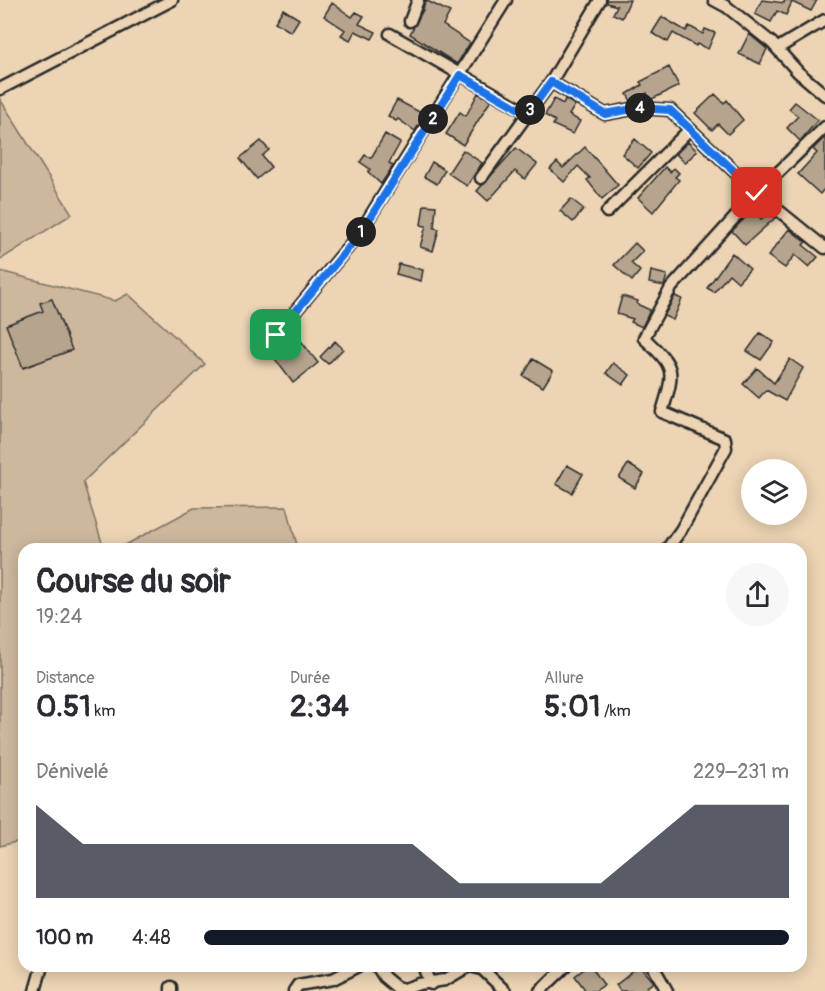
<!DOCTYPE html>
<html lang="fr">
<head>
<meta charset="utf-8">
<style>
	:root { --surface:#fff; --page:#f7f7f7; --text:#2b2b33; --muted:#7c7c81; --accent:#111827 }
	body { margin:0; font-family:Pangolin,sans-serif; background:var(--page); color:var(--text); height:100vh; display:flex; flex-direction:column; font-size:22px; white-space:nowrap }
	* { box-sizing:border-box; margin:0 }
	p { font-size:20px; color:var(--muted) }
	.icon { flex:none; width:33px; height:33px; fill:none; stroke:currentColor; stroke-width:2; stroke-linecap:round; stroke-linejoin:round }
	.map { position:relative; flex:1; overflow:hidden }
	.panel { position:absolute; left:18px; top:543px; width:789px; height:429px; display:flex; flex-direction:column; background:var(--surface); border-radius:18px; box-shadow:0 3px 15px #0003 }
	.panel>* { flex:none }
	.tools { position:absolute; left:741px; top:459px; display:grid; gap:12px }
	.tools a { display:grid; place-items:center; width:66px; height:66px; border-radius:50%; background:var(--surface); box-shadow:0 3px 15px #0003; font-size:30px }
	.pin { position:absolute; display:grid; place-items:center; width:51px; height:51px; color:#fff; margin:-26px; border-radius:12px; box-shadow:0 3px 9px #0006 }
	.km { position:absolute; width:30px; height:30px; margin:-15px; border-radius:50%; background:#222; color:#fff; font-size:16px; line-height:30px; text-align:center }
	.round { display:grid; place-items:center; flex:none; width:63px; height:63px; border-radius:32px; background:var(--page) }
	.head { display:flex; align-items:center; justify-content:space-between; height:102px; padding:0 18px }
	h1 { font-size:33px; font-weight:700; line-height:45px }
	.stats { display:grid; grid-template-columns:repeat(3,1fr); gap:9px; height:102px; padding:6px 18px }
	.stats div { display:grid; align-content:center }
	.stats b { font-size:30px; font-weight:700 }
	.stats small { font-size:16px; font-weight:400 }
	.stats p { font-size:16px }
	.chart { height:168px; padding:12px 18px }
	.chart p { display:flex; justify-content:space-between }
	.chart svg { width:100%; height:108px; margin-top:6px; fill:var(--accent); opacity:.7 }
	ul { padding:0 18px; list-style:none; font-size:20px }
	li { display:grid; grid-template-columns:96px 72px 1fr; align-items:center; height:45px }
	li i { height:15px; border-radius:8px; background:var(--accent) }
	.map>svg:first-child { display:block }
	.green { fill:#cdb89e; stroke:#7c7264; stroke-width:1.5 }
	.building { fill:#b6a48e; stroke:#2b2b2b; stroke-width:1.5 }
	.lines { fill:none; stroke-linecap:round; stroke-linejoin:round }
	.minor-casing { stroke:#2b2b2b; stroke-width:15 }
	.minor { stroke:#ecd4b4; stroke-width:10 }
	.route-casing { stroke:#fff; stroke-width:12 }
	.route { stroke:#1a73e8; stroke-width:8 }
</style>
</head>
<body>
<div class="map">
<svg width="825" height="991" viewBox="0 0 825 991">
	<rect width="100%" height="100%" fill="#ecd4b4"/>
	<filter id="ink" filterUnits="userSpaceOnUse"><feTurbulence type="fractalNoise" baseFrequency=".0167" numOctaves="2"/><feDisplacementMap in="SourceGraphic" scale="12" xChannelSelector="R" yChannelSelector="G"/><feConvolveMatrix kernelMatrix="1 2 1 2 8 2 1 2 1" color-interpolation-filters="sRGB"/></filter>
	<g filter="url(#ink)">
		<path class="green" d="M0,99L72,214L0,260Z
			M0,271L115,301L128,294L205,364L83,482L104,549H24V840L0,846Z
			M287,507L298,549H118L194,508Z"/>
		<path class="building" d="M425,0L450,12L443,25L470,43L457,64L410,34L423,10Z
			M607,0H630L622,18L613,14L617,6L607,3Z
			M762,0L784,3L785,0H817L811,11L792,2L786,15L777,11L771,22L755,14Z
			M332,3L352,17L356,12L364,16L359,24L376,32L372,39L355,31L350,40L341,35L345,30L324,16Z
			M283,9L299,19L291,32L275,22Z
			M662,17L686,31L689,26L703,34L705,29L715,33L708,49L697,44L696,46L673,33L668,42L652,33Z
			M749,34L767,49L760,64L739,54Z
			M669,67L679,86L650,100L647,93L631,101L627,94L642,85L640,82Z
			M478,93L491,100L463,145L446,134L460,112L466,116Z
			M715,94L724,103L727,100L743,120L728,134L718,124L712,130L695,113Z
			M554,99L563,104L565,99L575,105L569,115L580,121L573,134L553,125L555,121L545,115Z
			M397,100L425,115L415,131L398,119L396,121L388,116Z
			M795,102L818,120L800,141L787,128L798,116L789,109Z
			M385,134L400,143L389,163L393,166L381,184L368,172L370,169L360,162L365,155L371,158Z
			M825,137V188L820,194L798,174L817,153L813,149Z
			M635,139L651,153L638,168L622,154Z
			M261,141L269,150L262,156L271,167L257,179L240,158Z
			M688,142L697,151L685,163L676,154Z
			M585,147L618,185L602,199L587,180L590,178L578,166L564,182L550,169L557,162L563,168Z
			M516,148L537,164L525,179L515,171L488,201L477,191Z
			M463,150L482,163L467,186L448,173Z
			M432,162L445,170L437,184L424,177Z
			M665,167L670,172L674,168L679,173L675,177L679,180L653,212L638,198Z
			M571,199L584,209L573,222L560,211Z
			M424,205L436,206L434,228L439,229L433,251L420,247L426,226L421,225Z
			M753,210L761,219L770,213L775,218L745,245L732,231Z
			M789,229L806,242L803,245L818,257L809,267L795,255L785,268L768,256Z
			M635,243L643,251L631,263L640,271L632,281L614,265Z
			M732,253L750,269L738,282L729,274L714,292L707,288Z
			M399,264L423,270L421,281L396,274Z
			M651,271L667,275L664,286L649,283Z
			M622,296L638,301L637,304L650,310L642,327L631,322L633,319L617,314Z
			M675,296L682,299L673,320L664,316Z
			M52,299L72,350L23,368L6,325L43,311L40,303Z
			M294,332L318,363L293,383L269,351Z
			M760,333L774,342L761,360L747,351Z
			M335,341L343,349L328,364L320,357Z
			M533,359L553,371L543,387L523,376Z
			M790,359L803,368L785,401L766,390L759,398L743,384L757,368L774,383Z
			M613,363L630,375L623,385L606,373Z
			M628,464L644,474L635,488L619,478Z
			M567,465L583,474L572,493L556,484Z
			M581,966H591L604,985L595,991H586L575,976L584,969Z
			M640,966L654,982L647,987L650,991H620L616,985Z"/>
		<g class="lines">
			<g class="minor-casing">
				<path id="minor" d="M714,0L727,7L772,43L798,72L825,95
					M410,21L418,0
					M390,34L528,113
					M778,48L825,20
					M551,82L605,114L638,108L670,110L757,193L825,248
					M0,89L172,0
					M481,178L551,82L600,0
					M607,212L690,129
					M276,335L359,234L506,0
					M667,549L681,530L726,448L725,439L662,412C675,370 676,368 644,338L671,288L757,193L825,127
					M377,966L384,977L396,987L404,989L419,984L445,980L469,966L482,969L505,991
					M424,966L431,984
					M653,966L667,991
					M35,991L42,966
					M171,991V987
					M294,991L298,985L333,979L359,966
					M540,991L566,966"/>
			</g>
			<use href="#minor" class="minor"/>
		</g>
	</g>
	<g class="lines" filter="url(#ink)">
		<g class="route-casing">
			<path id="route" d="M276,335L360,234L460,75L528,114L551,82L605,114L638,108L670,110L757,193"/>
		</g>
		<use href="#route" class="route"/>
	</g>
</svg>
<div class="tools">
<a><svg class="icon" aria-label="layers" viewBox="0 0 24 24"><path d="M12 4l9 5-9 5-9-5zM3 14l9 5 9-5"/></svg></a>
</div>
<div class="pin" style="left:276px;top:335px;background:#1e9e55"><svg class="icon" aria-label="arrive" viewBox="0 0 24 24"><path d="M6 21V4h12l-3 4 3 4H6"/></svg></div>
<div class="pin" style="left:757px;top:193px;background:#d93025"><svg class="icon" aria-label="check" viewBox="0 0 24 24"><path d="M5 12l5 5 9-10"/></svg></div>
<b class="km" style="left:361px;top:232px">1</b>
<b class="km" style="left:433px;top:119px">2</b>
<b class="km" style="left:530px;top:110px">3</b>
<b class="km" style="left:640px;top:108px">4</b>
<section class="panel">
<div class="head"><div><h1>Course du soir</h1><p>19:24</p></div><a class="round"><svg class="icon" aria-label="share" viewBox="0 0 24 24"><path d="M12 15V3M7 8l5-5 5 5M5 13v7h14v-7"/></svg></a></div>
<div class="stats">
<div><p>Distance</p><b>0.51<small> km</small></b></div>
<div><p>Durée</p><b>2:34</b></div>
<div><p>Allure</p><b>5:01<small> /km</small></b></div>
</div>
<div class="chart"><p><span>Dénivelé</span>229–231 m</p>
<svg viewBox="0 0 160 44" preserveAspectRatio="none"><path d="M0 44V6L10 22L20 22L30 22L40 22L50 22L60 22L70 22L80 22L90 38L100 38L110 38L120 38L130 22L140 6L150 6L160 6V44z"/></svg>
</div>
<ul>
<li><b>100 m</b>4:48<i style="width:100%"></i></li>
</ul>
</section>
</div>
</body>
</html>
